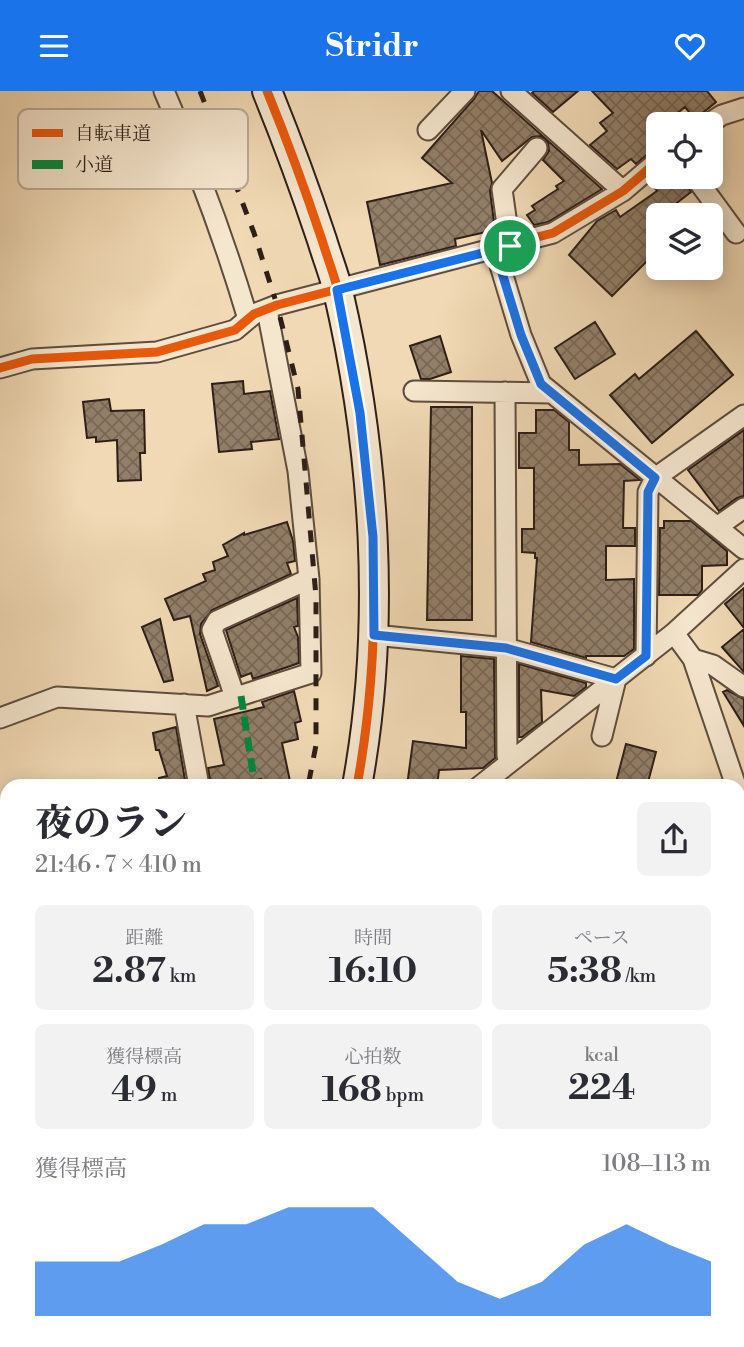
<!DOCTYPE html>
<html lang="ja">
<head>
<meta charset="utf-8">
<style>
	:root { --surface:#fff; --page:#f2f2f3; --text:#2b2b33; --muted:#7c7c81; --accent:#1a73e8 }
	body { margin:0; font-family:"Libre Bodoni","Noto Serif JP",serif; background:var(--page); color:var(--text); height:100vh; display:flex; flex-direction:column; font-size:26px; white-space:nowrap }
	* { box-sizing:border-box; margin:0 }
	p { font-size:23px; color:var(--muted) }
	.icon { flex:none; width:38px; height:38px; fill:none; stroke:currentColor; stroke-width:2; stroke-linecap:round; stroke-linejoin:round }
	.map { position:relative; flex:1; overflow:hidden }
	.details { position:absolute; left:0px; top:688px; width:746px; height:569px; display:flex; flex-direction:column; background:var(--surface); border-radius:21px 21px 0 0; box-shadow:0 4px 18px #0003 }
	.details>* { flex:none }
	.controls { position:absolute; left:646px; top:21px; display:grid; gap:14px }
	.controls a { display:grid; place-items:center; width:77px; height:77px; border-radius:10px; background:var(--surface); box-shadow:0 4px 18px #0003; font-size:35px }
	.pin { position:absolute; display:grid; place-items:center; width:60px; height:60px; color:#fff; margin:-30px; border:4px solid #fff; border-radius:50%; box-shadow:0 2px 7px #0007 }
	.round { display:grid; place-items:center; flex:none; width:74px; height:74px; border-radius:10px; background:var(--page) }
	.headline { display:flex; align-items:center; justify-content:space-between; height:119px; padding:0 35px }
	h1 { font-size:38px; font-weight:800; line-height:52px }
	.stats { display:grid; grid-template-columns:repeat(3,1fr); gap:10px; height:119px; padding:7px 35px }
	.stats div { display:grid; align-content:center; border-radius:10px; background:var(--page); text-align:center }
	.stats b { font-size:35px; font-weight:800 }
	.stats small { font-size:19px; font-weight:400 }
	.stats p { font-size:19px }
	.chart { height:196px; padding:14px 35px }
	.chart p { display:flex; justify-content:space-between }
	.chart svg { width:100%; height:126px; margin-top:7px; fill:var(--accent); opacity:.7 }
	header { display:flex; justify-content:space-between; align-items:center; height:91px; padding:0 35px; background:var(--accent); color:#fff; font-size:32px; font-weight:800 }
	.map>svg:first-child { display:block }
	.building { fill:url(#building-cross-hatch); stroke:#2d1e17; stroke-width:2 }
	.lines { fill:none; stroke-linecap:round; stroke-linejoin:round }
	.street-casing { stroke:#5e4d3e; stroke-width:23 }
	.secondary-casing { stroke:#2d1e17; stroke-width:32 }
	.street { stroke:#f5e6ce; stroke-width:19 }
	.secondary { stroke:#f5e6ce; stroke-width:28 }
	.rail { stroke:#2d1e17; stroke-width:5; stroke-dasharray:12 12; stroke-linecap:butt }
	.quiet { stroke:#00873e; stroke-width:7; stroke-dasharray:14 7; stroke-linecap:butt }
	.cycleway-casing { stroke:#f5e6ce; stroke-width:13 }
	.cycleway { stroke:#e8590c; stroke-width:9 }
	.route-casing { stroke:#fff; stroke-width:14 }
	.route { stroke:#1a73e8; stroke-width:9 }
	.key { fill:#f5e6ce; stroke:#b9aa97; stroke-width:2 }
	.key-label { font-size:19px; fill:#2d1e17 }
</style>
</head>
<body>
<header><svg class="icon" aria-label="menu" viewBox="0 0 24 24"><path d="M4 6h16M4 12h16M4 18h16"/></svg>Stridr<svg class="icon" aria-label="heart" viewBox="0 0 24 24"><path d="M12 20l-8-8c-3-5 5-10 8-4 3-6 11-1 8 4z"/></svg></header>
<div class="map">
<svg width="744" height="1256" viewBox="0 0 744 1256">
	<defs>
		<pattern id="building-cross-hatch" width="8" height="8" patternUnits="userSpaceOnUse" patternTransform="scale(1.75)"><rect width="8" height="8" fill="#927f69"/><path d="M0 0l8 8M0 8l8-8" fill="none" stroke="#786755"/></pattern>
	</defs>
	<rect width="100%" height="100%" fill="#f0d9b4"/>
	<filter id="stains"><feTurbulence type="fractalNoise" baseFrequency=".00286" numOctaves="4"/><feColorMatrix values="0 0 0 0 .2 0 0 0 0 .09 0 0 0 0 .02 0 0 0 .5 -.17"/></filter>
	<radialGradient id="worn" r=".72"><stop offset=".6" stop-color="#630" stop-opacity="0"/><stop offset="1" stop-color="#630" stop-opacity=".3"/></radialGradient>
	<path class="building" d="M479,0H492L602,98L548,131L534,134L527,124L535,119L532,115L558,98L556,95L564,90L543,69L549,60L548,52L540,45L532,46L502,70L481,39L492,92L490,100L495,139L455,148L456,155L380,174L367,111L452,92L422,67L474,8Z
		M534,0H578L553,21L532,2Z
		M592,0H707L716,11L695,28L685,16L664,33H658V58L650,61L636,73L631,68L617,78L590,54L607,40L600,32L613,22Z
		M658,86H683L691,101L661,124H658V159L612,205L569,164L597,130L616,119L620,126L657,100L651,92Z
		M595,231L615,263L575,288L555,257Z
		M696,240L733,284L652,352L610,304L635,283L639,288Z
		M440,245L451,281L430,288H421L410,255Z
		M243,290L244,303L270,300L279,348L251,351L252,358L219,361L212,293Z
		M109,308L111,320L144,319L145,362H140L141,389L118,390L117,349L96,351V346L87,347L83,311Z
		M431,316H472V529H427Z
		M536,319H554L569,331V359H579V374L620,373L640,389L624,390L623,437H635V455H606V489L634,488V558L624,565H586V567L531,551L537,467H535V462L522,461V438H534V377H519V342H536Z
		M744,339V405L737,407L719,420L688,379Z
		M664,430H691L727,460V474L702,475V499L698,504H659L660,437H664Z
		M287,431L293,450L295,470L287,472L291,483L212,519L201,533L200,543L218,595L207,600L190,525L174,529L165,508L206,490L203,483L215,479L213,471L228,465L223,454L244,442V444Z
		M744,497V537L725,513Z
		M297,507L298,535L294,536L298,546L299,572L253,588L251,582L241,586L226,539Z
		M160,528L173,589L164,591L142,536Z
		M744,538V581L722,556Z
		M461,565L494,568L495,667L483,677L439,679L437,695H407L413,650L466,657V621H461Z
		M519,573L586,592V596L574,605L541,599L542,631L522,646H519Z
		M727,599L744,608V635L723,601Z
		M294,600L301,630L295,632L298,648L282,652L291,695H262L261,688L226,695H211L208,677L224,674L214,628L264,616L262,611Z
		M176,636L186,695H160L159,687L167,685L159,659H156L153,642Z
		M626,653L656,661L647,695H615Z"/>
	<g class="lines">
		<g class="street-casing">
			<path id="street" d="M164,0C197,75 225,150 248,228
				M511,0L623,100
				M708,33L722,24L744,17
				M428,39L465,0
				M537,57L502,98L510,155L499,171L521,244L541,293L744,458
				M695,86L736,142
				M0,277L32,268L157,261L235,239L254,223L277,214L553,142L623,100L658,70
				M414,300L551,302
				M505,301L507,665
				M717,436L744,417
				M674,542L693,568L736,695
				M374,544L506,557L616,588L602,645
				M646,565L648,401L655,387L744,324
				M693,568L713,574L744,596
				M235,606L212,539L217,530L309,488
				M184,613L199,695
				M0,627L57,606L208,615L311,582L309,488L298,380L267,219
				M480,695L674,542L744,478
				M738,702L744,728
				M738,814H744
				M738,934L744,933
				M0,1062L7,1057
				M738,1222L744,1224"/>
		</g>
		<g class="secondary-casing">
			<path id="secondary" d="M267,0C287,49 305,98 322,149C327,166 334,183 338,200C375,360 387,532 357,695
				M265,1256V1250"/>
		</g>
		<use href="#street" class="street"/>
		<use href="#secondary" class="secondary"/>
		<path class="rail" d="M200,0L254,142L277,214L298,298L316,506V654L308,695
			M213,1256L214,1250"/>
		<path class="quiet" d="M241,605L255,695"/>
		<g class="cycleway-casing">
			<path id="cycleway" d="M267,0C287,49 305,98 322,149C327,166 334,183 338,200C375,360 387,532 357,695
				M0,277L32,268L157,261L235,239L254,223L277,214L553,142L623,100L658,70"/>
		</g>
		<use href="#cycleway" class="cycleway"/>
	</g>
	<g class="lines">
		<g class="route-casing">
			<path id="route" d="M510,155L499,172L521,244L541,293L655,387L648,401L646,565L616,588L506,557L374,544L373,446L360,322L337,199Z"/>
		</g>
		<use href="#route" class="route"/>
	</g>
	<rect x="18" y="18" width="230" height="80" rx="10" class="key"/>
	<rect x="32" y="38" width="31" height="8" fill="#e8590c"/>
	<rect x="32" y="69" width="31" height="9" fill="#00873e"/>
	<g class="key-label">
		<text x="75" y="49">自転車道</text>
		<text x="75" y="80">小道</text>
	</g>
	<rect width="100%" height="100%" filter="url(#stains)"/>
	<rect width="100%" height="100%" fill="url(#worn)"/>
</svg>
<div class="controls">
<a><svg class="icon" aria-label="locate" viewBox="0 0 24 24"><circle cx="12" cy="12" r="6"/><path d="M12 2v4M12 18v4M2 12h4M18 12h4"/></svg></a>
<a><svg class="icon" aria-label="layers" viewBox="0 0 24 24"><path d="M12 4l9 5-9 5-9-5zM3 14l9 5 9-5"/></svg></a>
</div>
<div class="pin" style="left:510px;top:155px;background:#1e9e55"><svg class="icon" aria-label="arrive" viewBox="0 0 24 24"><path d="M6 21V4h12l-3 4 3 4H6"/></svg></div>
<section class="details">
<div class="headline"><div><h1>夜のラン</h1><p>21:46 · 7 × 410 m</p></div><a class="round"><svg class="icon" aria-label="share" viewBox="0 0 24 24"><path d="M12 15V3M7 8l5-5 5 5M5 13v7h14v-7"/></svg></a></div>
<div class="stats">
<div><p>距離</p><b>2.87<small> km</small></b></div>
<div><p>時間</p><b>16:10</b></div>
<div><p>ペース</p><b>5:38<small> /km</small></b></div>
</div>
<div class="stats">
<div><p>獲得標高</p><b>49<small> m</small></b></div>
<div><p>心拍数</p><b>168<small> bpm</small></b></div>
<div><p>kcal</p><b>224</b></div>
</div>
<div class="chart"><p><span>獲得標高</span>108–113 m</p>
<svg viewBox="0 0 160 44" preserveAspectRatio="none"><path d="M0 44V25L10 25L20 25L30 19L40 12L50 12L60 6L70 6L80 6L90 19L100 32L110 38L120 32L130 19L140 12L150 19L160 25V44z"/></svg>
</div>
</section>
</div>
</body>
</html>
